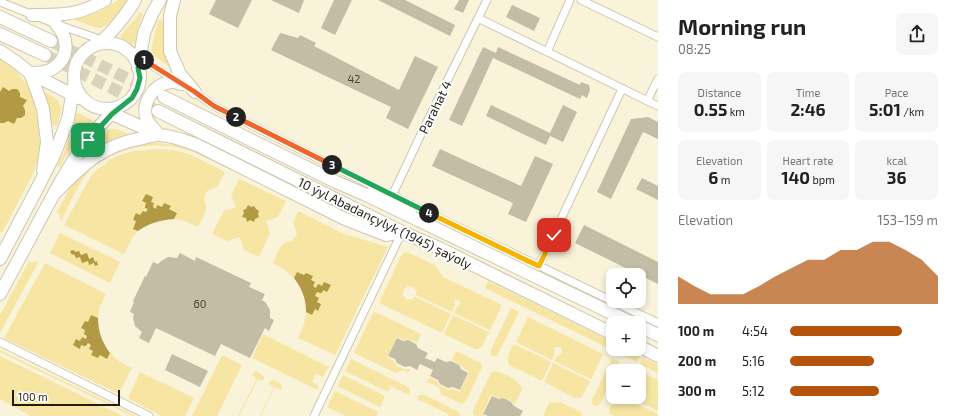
<!DOCTYPE html>
<html lang="en">
<head>
<meta charset="utf-8">
<style>
	:root { --surface:#fff; --page:#f6f6f6; --text:#222; --muted:#767676; --accent:#b45309 }
	body { margin:0; font-family:"Exo 2",sans-serif; background:var(--page); color:var(--text); height:100vh; display:flex; flex-direction:column; font-size:15px; white-space:nowrap }
	* { box-sizing:border-box; margin:0 }
	p { font-size:13px; color:var(--muted) }
	.icon { flex:none; width:22px; height:22px; fill:none; stroke:currentColor; stroke-width:2; stroke-linecap:round; stroke-linejoin:round }
	.map { position:relative; flex:1; overflow:hidden }
	.details { display:flex; flex-direction:column; background:var(--surface); width:300px }
	.details>* { flex:none }
	.fabs { position:absolute; left:606px; top:268px; display:grid; gap:8px }
	.fabs a { display:grid; place-items:center; width:40px; height:40px; border-radius:8px; background:var(--surface); box-shadow:0 2px 6px #0003; font-size:20px }
	.scale { position:absolute; left:12px; bottom:10px; width:108px; box-sizing:border-box; padding-left:4px; border:2px solid #1e1c13; border-top:0; font-size:11px; line-height:14px; white-space:nowrap; color:#1e1c13; -webkit-text-stroke:3px #fff; paint-order:stroke }
	.pin { position:absolute; display:grid; place-items:center; width:34px; height:34px; color:#fff; margin:-17px; border-radius:8px; box-shadow:0 2px 6px #0006 }
	.km { position:absolute; width:20px; height:20px; margin:-10px; border-radius:50%; background:#222; color:#fff; font-size:11px; line-height:20px; text-align:center }
	.round { display:grid; place-items:center; flex:none; width:42px; height:42px; border-radius:8px; background:var(--page) }
	.head { display:flex; align-items:center; justify-content:space-between; height:68px; padding:0 20px }
	h1 { font-size:22px; font-weight:700; line-height:30px }
	.metrics { display:grid; grid-template-columns:repeat(3,1fr); gap:6px; height:68px; padding:4px 20px }
	.metrics div { display:grid; align-content:center; border-radius:8px; background:var(--page); text-align:center }
	.metrics b { font-size:17px; font-weight:700 }
	.metrics small { font-size:11px; font-weight:400 }
	.metrics p { font-size:11px }
	.chart { height:112px; padding:8px 20px }
	.chart p { display:flex; justify-content:space-between }
	.chart svg { width:100%; height:72px; margin-top:4px; fill:var(--accent); opacity:.7 }
	ul { padding:0 20px; list-style:none; font-size:13px }
	li { display:grid; grid-template-columns:64px 48px 1fr; align-items:center; height:30px }
	li i { height:10px; border-radius:5px; background:var(--accent) }
	main { display:flex; flex:1; min-height:0 }
	.map>svg:first-child { display:block }
	.green { fill:#f7e5a4 }
	.water { fill:#b19a43 }
	.building { fill:#c3bda5 }
	.lines { fill:none; stroke-linecap:round; stroke-linejoin:round }
	.primary-tunnel { stroke:#d8d3bc; stroke-width:12; stroke-dasharray:12 6; stroke-linecap:butt }
	.street-casing { stroke:#cdc7af; stroke-width:9 }
	.primary-casing { stroke:#cdc7af; stroke-width:14 }
	.street { stroke:#fff; stroke-width:7 }
	.primary { stroke:#fff; stroke-width:12 }
	.split-1-casing { stroke:#fff; stroke-width:8 }
	.split-2-casing { stroke:#fff; stroke-width:8 }
	.split-3-casing { stroke:#fff; stroke-width:8 }
	.split-4-casing { stroke:#fff; stroke-width:8 }
	.split-5-casing { stroke:#fff; stroke-width:8 }
	.split-6-casing { stroke:#fff; stroke-width:8 }
	.split-1 { stroke:#22a559; stroke-width:5 }
	.split-2 { stroke:#f0652b; stroke-width:5 }
	.split-3 { stroke:#f0652b; stroke-width:5 }
	.split-4 { stroke:#22a559; stroke-width:5 }
	.split-5 { stroke:#f5b400; stroke-width:5 }
	.split-6 { stroke:#f5b400; stroke-width:5 }
	.labels { text-anchor:middle; stroke-width:4; stroke-linejoin:round; paint-order:stroke }
	.number-label { font-size:11px; fill:#474438 }
	.street-label { font-size:13px; fill:#1e1c13; stroke:#fff }
</style>
</head>
<body>
<main>
<div class="map">
<svg width="658" height="416" viewBox="0 0 658 416">
	<rect width="100%" height="100%" fill="#f9f3da"/>
	<path class="green" d="M118,0H126L127,2C122,8 109,27 100,28C93,28 82,22 75,20L76,18C91,17 106,9 118,0Z
		M140,12L143,14L138,27L135,42L134,44C130,44 122,40 120,36L137,17Z
		M158,20L165,21L170,67L154,56L151,50Z
		M0,57C16,69 29,83 35,102C38,110 39,119 41,127L39,128V140H41V143L38,159L33,174L2,233L0,232Z
		M46,92C57,99 63,101 60,116C59,119 59,122 57,125L51,126L43,94Z
		M79,113L92,120L93,122L80,136L72,132L76,114Z
		M110,129H116L127,133L128,137L112,141L97,148L94,144L105,132Z
		M70,136L77,140L65,157L60,167L57,166L63,155Z
		M143,143C178,141 200,153 230,168L229,169C216,163 203,156 190,151C160,141 131,145 103,159L116,150Z
		M159,149L174,150L191,155L225,172L217,187L207,191C201,202 206,199 206,209C206,213 200,223 198,227L185,221L174,219L177,212L169,209L163,203L162,207L156,209L146,203L145,206V208L148,209L146,213L140,215L137,213L136,221L133,228L138,231L133,237L124,254L64,225L91,176L99,168L106,164L107,161L120,155L134,151Z
		M100,161C81,174 71,202 61,222L59,213L57,212C65,197 73,180 86,169C90,166 96,163 100,161Z
		M239,179L286,201L278,217L266,221L270,233L259,257L244,250L240,237L227,241L212,234L224,211L236,207L231,195Z
		M298,211L344,234L388,247L335,355L298,338L304,325L306,312L312,315L315,309L318,310L321,304L317,302L315,296L317,292L320,293H322L323,290L322,286L316,288L313,286L311,280L313,276L304,275L297,272L294,278L282,268L273,263C275,259 279,248 282,245C290,239 291,246 297,233L293,223Z
		M60,233L120,262L110,283L50,253Z
		M407,252L435,265L443,277L502,305L490,330L454,313L457,306L461,304L459,300L454,301L455,305L452,312L416,295V293L417,290L414,289L413,286L410,287L407,285L406,288L403,289L404,292L402,295L405,297L406,300L409,299L412,300L414,297H415L451,314L442,333L379,303L402,254Z
		M29,261L32,263L33,262L39,261L0,333V315Z
		M45,263L106,294L99,309L98,318L91,315L88,322L82,328L86,330L87,336L81,345L84,346H86L88,343L91,345L93,351L92,355H100L107,359L110,353L120,362L132,368L119,393H117L4,338Z
		M488,281L613,342V349H626L640,356L637,362L485,288Z
		M511,308L519,312L497,356H493L491,355V350Z
		M375,312L421,334L417,343L408,339L404,340L397,337L387,357L394,361L396,365L404,369H410L408,373L403,370L396,373L354,353L373,313Z
		M453,315L489,332L482,346L479,349H475L444,334Z
		M528,317L603,354L591,379L554,361L558,355L559,356L562,353V350L560,347H556L554,349V353L555,354L552,360L516,342Z
		M263,334L329,367L328,369H327L323,377L316,374L312,382L318,385V387L319,388L318,390L252,358Z
		M514,344L551,362L542,381L509,365C505,358 511,350 514,344Z
		M0,350L136,416H132L0,352Z
		M456,351L479,362L481,363L482,367L466,401L465,402L462,404L441,394L439,387L427,382L429,378L437,381L439,385L448,390L452,389L460,392L469,372C463,368 459,363 452,360Z
		M222,355L242,365L217,416H192Z
		M0,356L123,416H31L0,399Z
		M643,357L658,365V373L640,364Z
		M612,358L620,362L615,371H613V376L600,404L596,406L592,404V400Z
		M351,359L408,387L410,390L409,395L391,386L388,392L345,371Z
		M553,363L590,381L582,397L580,398H575L544,382Z
		M256,371L264,376V378L263,381L258,379L239,416H238L257,378L251,375L253,373Z
		M494,371C498,371 514,378 516,381C520,384 519,386 523,388L515,404L503,398H499L491,395L482,414L485,416H475L473,414V410L491,373Z
		M639,371L658,380V411L628,397H639Z
		M140,372L194,398L185,416H162L129,399V396Z
		M343,375L385,396L380,407L337,386Z
		M273,380L281,384L282,387L281,390L275,387L261,416H260L274,387L269,384L270,381Z
		M335,391L378,412L376,416H346L327,407Z
		M419,395H425L459,412L460,416H448V414L417,399Z
		M615,397H622L658,414V416H614L610,414L609,410Z
		M550,401L554,403L560,402L581,412L582,416H543Z"/>
	<path class="water" d="M3,87L9,91L12,89H17L20,93V97L27,100L23,106L25,110V115L21,118H17L14,124L8,121L4,123H0V92Z
		M146,194L153,197L151,202L154,203L153,207L156,209L157,205L162,207L164,203L171,206L169,209L177,213L174,219C160,220 149,223 138,231L133,229L136,221L133,220L136,213L140,215L143,211L146,212L148,209L145,208V206L146,203L142,201Z
		M248,205L251,207L254,206L256,209L259,211L258,214L259,217L255,219L254,222L250,220L247,222L246,218L242,217L244,213L243,210L246,209Z
		M74,250L75,252L79,251L81,255L87,253L89,259L93,257L95,262L97,261L98,265L95,266L94,263L89,265L88,261L82,263L80,257L76,258L74,254L72,255L70,251Z
		M297,272L304,275L306,273L313,276L311,280L315,282L313,286L316,288L318,284L322,286L324,282L331,285L327,292L323,290L322,293H320L317,292L315,296L319,298L317,302L321,304L318,311L315,309L312,315L306,312C306,298 302,289 294,278Z
		M91,315L98,318C98,332 102,342 110,353L107,359L100,355L98,358L91,355L93,351L89,349L91,345L88,343L86,346H84L81,345L80,349L73,345L76,339L80,341L82,337L86,339L87,336L84,334L85,330L81,328L85,321L88,322Z"/>
	<path class="building" d="M216,0H252L238,28L209,14Z
		M271,0H304L299,13Z
		M334,0H352L335,35L321,28Z
		M378,0H405L455,25L450,36Z
		M459,0H469L463,13L454,9Z
		M512,5L540,18L534,31L506,17Z
		M280,33L298,38L300,35L316,43L314,46L399,90L415,56L438,67L408,129L386,118L391,107L271,50Z
		M483,47L496,53L498,47L580,85L581,82L589,85L590,90L587,98L582,95L580,99L493,58L462,126L449,120Z
		M491,105L550,133L563,105L577,112L563,142L550,136L546,145L486,116Z
		M648,117L658,122V139L643,132L611,199L597,192L631,119Z
		M440,149L521,186L535,156L553,164L526,222L508,214L513,203L432,166Z
		M642,178L658,186V200L636,189Z
		M584,225L658,262V284L575,243Z
		M180,253L195,261L196,257L251,283L249,287L265,294L262,300L266,303L270,310V318L274,320L269,331L265,328L250,358L221,344L215,356L156,328L149,343L139,338L142,332L135,326L133,318L134,314L130,312L134,302L133,301L145,276L146,277L153,262L158,264L161,261L168,257L177,258Z
		M397,338L403,341L408,340L416,344L418,348L428,353L425,358L435,362L437,358L446,362L451,361L459,365L461,369L468,373L460,390L453,387L448,388L440,384L438,380L430,376L433,370L420,364L417,370L410,366L405,367L397,363L395,359L388,356Z
		M172,354L208,371L200,387L165,370Z
		M492,396L499,399L503,398L511,402L514,406L523,411L520,416H488L483,414Z"/>
	<g class="lines">
		<path class="primary-tunnel" d="M51,41L163,96
			M45,55L158,111"/>
		<g class="street-casing">
			<path id="street" d="M581,0L658,37
				M0,2L56,24L116,45
				M478,18L658,106
				M128,51L140,58L177,81
				M547,52L570,0
				M193,91L214,106L387,193
				M647,101L658,79
				M392,196L423,130L487,0
				M404,201L658,323
				M539,266L622,89
				M0,342L149,416
				M314,416L402,232"/>
		</g>
		<g class="primary-casing">
			<path id="primary" d="M174,0L170,16V51L176,65L180,74L195,92
				M32,15C42,15 53,15 64,14C78,13 93,7 105,0
				M0,17L51,41
				M0,34L45,55
				M74 76a33 33 0 1 1 66 0a33 33 0 1 1-66 0Z
				M98,44C111,34 127,14 135,0
				M0,51L15,61L30,73L39,97L43,109L47,142L43,170
				M138,68L144,33L152,14L160,0
				M30,73C38,73 45,73 52,69C70,58 69,38 56,24
				M30,73L79,98
				M164,97L336,182L364,194L632,323
				M106,111L157,134
				M158,111L402,232L441,249L613,334
				M159,135C155,130 150,125 147,120C140,103 155,82 173,82C176,82 179,84 182,84
				M54,194C82,166 101,145 143,138C148,137 153,135 158,135C170,135 186,141 197,145L345,219L386,235L402,232
				M370,194L392,196L410,211
				M0,259L40,183L55,153L68,119L74,84
				M0,294C14,268 28,242 42,216C63,176 85,135 120,106
				M639,326L658,335
				M639,346L658,356"/>
		</g>
		<use href="#street" class="street"/>
		<use href="#primary" class="primary"/>
	</g>
	<g class="lines">
		<g class="split-1-casing">
			<path id="split-1" d="M88,140L112,114L132,98L137,89L140,78L138,68L140,58L144,60"/>
		</g>
		<g class="split-2-casing">
			<path id="split-2" d="M144,60L195,92L214,106L236,117"/>
		</g>
		<g class="split-3-casing">
			<path id="split-3" d="M236,117L332,165"/>
		</g>
		<g class="split-4-casing">
			<path id="split-4" d="M332,165L429,213"/>
		</g>
		<g class="split-5-casing">
			<path id="split-5" d="M429,213L526,260"/>
		</g>
		<g class="split-6-casing">
			<path id="split-6" d="M526,260L539,266L554,235"/>
		</g>
		<use href="#split-1" class="split-1"/>
		<use href="#split-2" class="split-2"/>
		<use href="#split-3" class="split-3"/>
		<use href="#split-4" class="split-4"/>
		<use href="#split-5" class="split-5"/>
		<use href="#split-6" class="split-6"/>
	</g>
	<g class="labels">
		<g class="number-label">
			<text x="354" y="83">42</text>
			<text x="200" y="308">60</text>
		</g>
		<g class="street-label">
			<text transform="translate(435 107) rotate(-64)" y="5">Parahat 4</text>
			<text transform="translate(385 223) rotate(26)" y="5">10 ýyl Abadançylyk (1945) şaýoly</text>
		</g>
	</g>
</svg>
<div class="fabs">
<a><svg class="icon" aria-label="locate" viewBox="0 0 24 24"><circle cx="12" cy="12" r="6"/><path d="M12 2v4M12 18v4M2 12h4M18 12h4"/></svg></a>
<a>+</a>
<a>−</a>
</div>
<div class="scale">100 m</div>
<div class="pin" style="left:88px;top:140px;background:#1e9e55"><svg class="icon" aria-label="arrive" viewBox="0 0 24 24"><path d="M6 21V4h12l-3 4 3 4H6"/></svg></div>
<div class="pin" style="left:554px;top:235px;background:#d93025"><svg class="icon" aria-label="check" viewBox="0 0 24 24"><path d="M5 12l5 5 9-10"/></svg></div>
<b class="km" style="left:144px;top:60px">1</b>
<b class="km" style="left:236px;top:117px">2</b>
<b class="km" style="left:332px;top:165px">3</b>
<b class="km" style="left:429px;top:213px">4</b>
</div>
<section class="details">
<div class="head"><div><h1>Morning run</h1><p>08:25</p></div><a class="round"><svg class="icon" aria-label="share" viewBox="0 0 24 24"><path d="M12 15V3M7 8l5-5 5 5M5 13v7h14v-7"/></svg></a></div>
<div class="metrics">
<div><p>Distance</p><b>0.55<small> km</small></b></div>
<div><p>Time</p><b>2:46</b></div>
<div><p>Pace</p><b>5:01<small> /km</small></b></div>
</div>
<div class="metrics">
<div><p>Elevation</p><b>6<small> m</small></b></div>
<div><p>Heart rate</p><b>140<small> bpm</small></b></div>
<div><p>kcal</p><b>36</b></div>
</div>
<div class="chart"><p><span>Elevation</span>153–159 m</p>
<svg viewBox="0 0 160 44" preserveAspectRatio="none"><path d="M0 44V27L10 33L20 38L30 38L40 38L50 33L60 27L70 22L80 17L90 17L100 11L110 11L120 6L130 6L140 11L150 17L160 27V44z"/></svg>
</div>
<ul>
<li><b>100 m</b>4:54<i style="width:76%"></i></li>
<li><b>200 m</b>5:16<i style="width:57%"></i></li>
<li><b>300 m</b>5:12<i style="width:60%"></i></li>
</ul>
</section>
</main>
</body>
</html>
